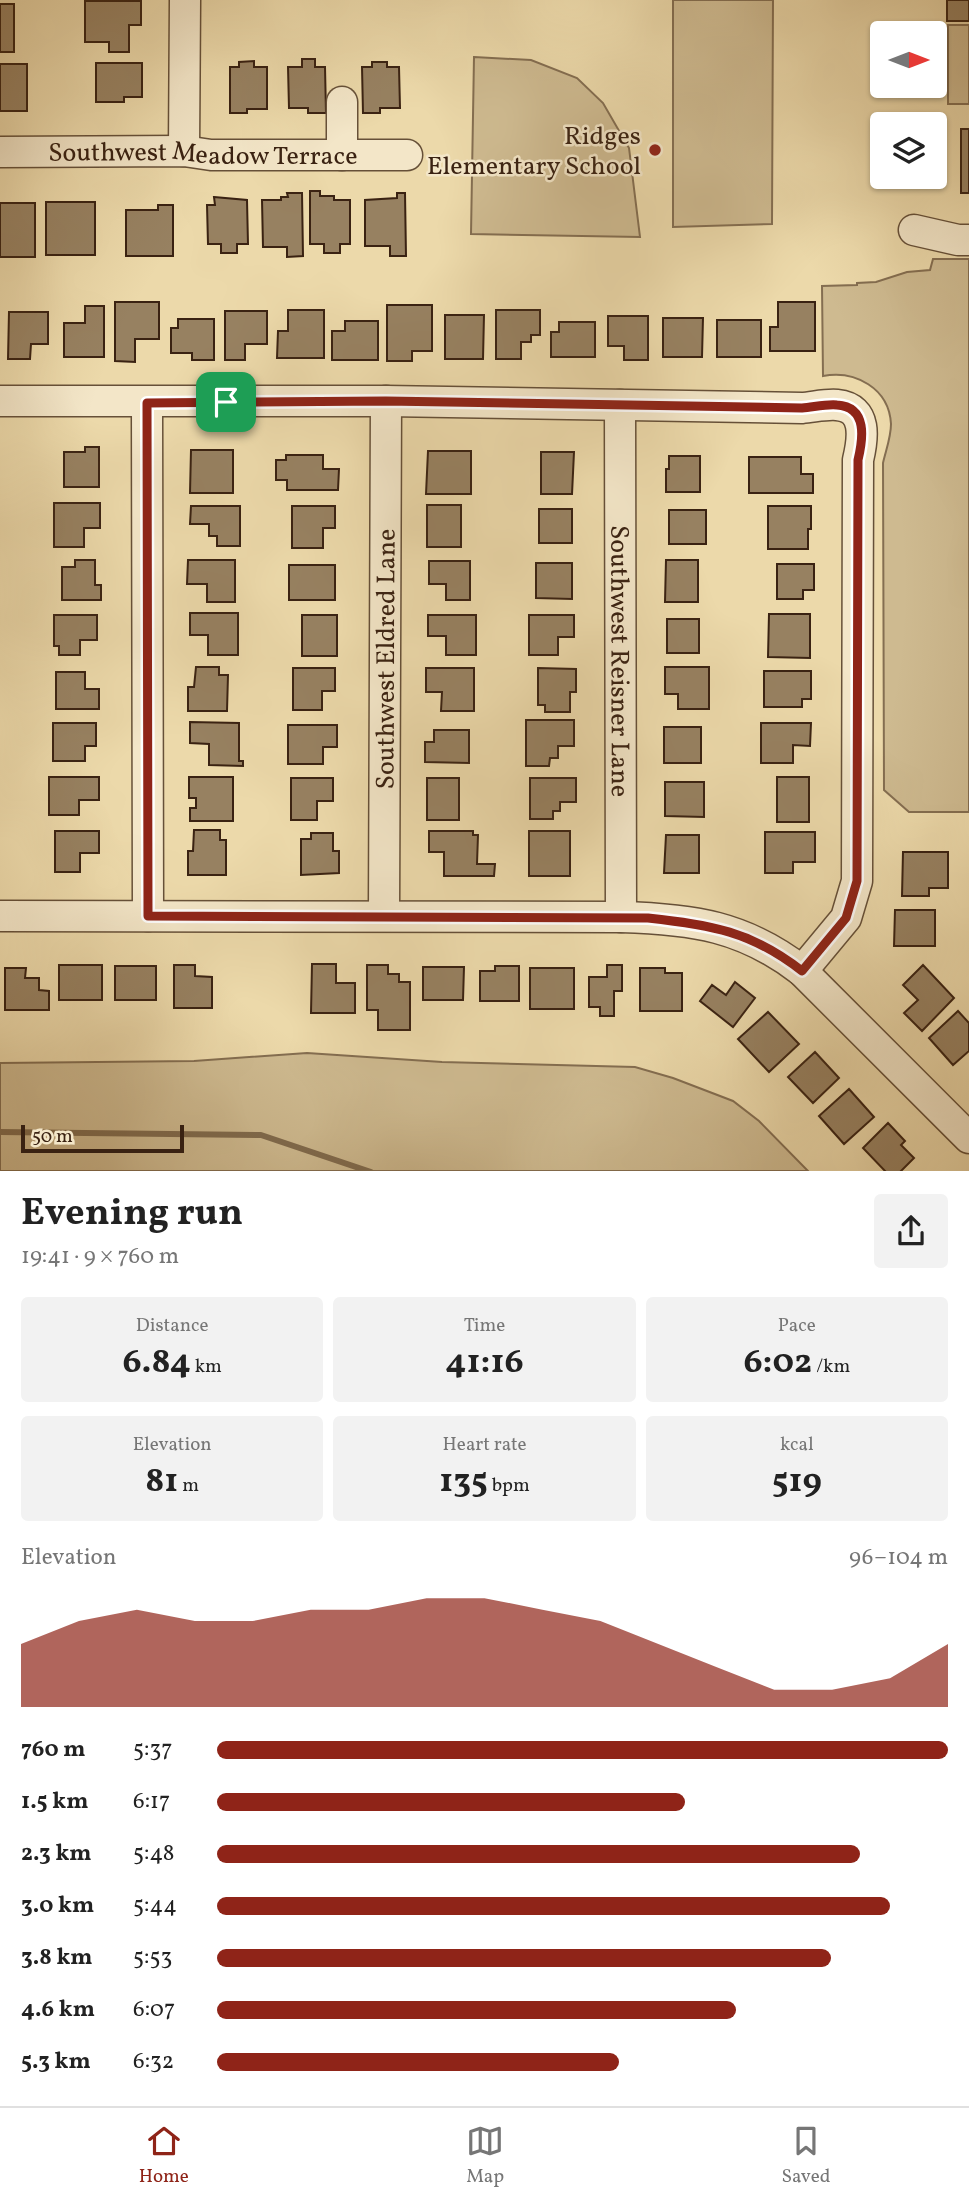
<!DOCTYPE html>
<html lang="en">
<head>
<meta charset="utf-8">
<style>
	:root { --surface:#fff; --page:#f2f2f2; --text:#222; --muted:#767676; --line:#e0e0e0; --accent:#8f2418 }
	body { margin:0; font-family:Vollkorn,serif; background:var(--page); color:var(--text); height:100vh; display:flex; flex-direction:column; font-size:26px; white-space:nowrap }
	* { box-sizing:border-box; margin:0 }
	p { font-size:23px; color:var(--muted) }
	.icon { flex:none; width:38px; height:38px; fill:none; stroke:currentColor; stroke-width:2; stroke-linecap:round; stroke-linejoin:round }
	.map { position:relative; height:1171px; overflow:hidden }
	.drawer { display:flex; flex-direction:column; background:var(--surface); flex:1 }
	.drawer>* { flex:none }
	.needle { width:46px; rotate:90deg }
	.fabs { position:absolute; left:870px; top:21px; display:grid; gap:14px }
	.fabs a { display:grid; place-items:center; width:77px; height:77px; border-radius:7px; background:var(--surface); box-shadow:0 2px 5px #0004; font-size:35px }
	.scale { position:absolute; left:21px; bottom:18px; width:163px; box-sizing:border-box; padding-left:7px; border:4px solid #3a2212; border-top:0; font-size:19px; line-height:24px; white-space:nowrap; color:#3a2212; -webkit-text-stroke:5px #f3e6c8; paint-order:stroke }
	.pin { position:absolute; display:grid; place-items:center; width:60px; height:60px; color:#fff; margin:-30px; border-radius:14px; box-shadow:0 4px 10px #0006 }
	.round { display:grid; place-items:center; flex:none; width:74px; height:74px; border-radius:7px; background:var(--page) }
	.headline { display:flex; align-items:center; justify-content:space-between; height:119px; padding:0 21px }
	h1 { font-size:38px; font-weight:700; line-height:52px }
	.stats { display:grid; grid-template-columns:repeat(3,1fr); gap:10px; height:119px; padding:7px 21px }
	.stats div { display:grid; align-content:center; border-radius:7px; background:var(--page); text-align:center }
	.stats b { font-size:35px; font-weight:700 }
	.stats small { font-size:19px; font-weight:400 }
	.stats p { font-size:19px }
	.chart { height:196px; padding:14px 21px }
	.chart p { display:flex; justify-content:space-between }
	.chart svg { width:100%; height:126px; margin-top:7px; fill:var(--accent); opacity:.7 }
	ul { padding:0 21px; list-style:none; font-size:23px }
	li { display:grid; grid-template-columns:112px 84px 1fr; align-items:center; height:52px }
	li i { height:18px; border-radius:9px; background:var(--accent) }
	.dock { display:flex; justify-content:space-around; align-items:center; height:98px; border-top:2px solid var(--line); background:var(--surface); font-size:19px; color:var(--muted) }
	.dock a { display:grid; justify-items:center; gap:4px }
	.dock .current { color:var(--accent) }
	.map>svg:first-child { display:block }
	.green { fill:#ceba90; stroke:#846e51; stroke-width:2 }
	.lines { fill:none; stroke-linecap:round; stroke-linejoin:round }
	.stream { stroke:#806b4e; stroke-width:6 }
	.building { fill:#978161; stroke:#3a2212; stroke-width:2 }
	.minor-casing { stroke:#665038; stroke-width:33 }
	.minor { stroke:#f3e6c8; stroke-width:30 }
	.route-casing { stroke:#fff; stroke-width:14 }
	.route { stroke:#8f2418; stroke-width:9 }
	.poi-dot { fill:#8f2418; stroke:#f3e6c8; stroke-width:2.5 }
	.labels { text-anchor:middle; stroke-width:5; stroke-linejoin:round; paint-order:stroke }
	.poi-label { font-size:26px; fill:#3a2212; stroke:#f3e6c8; text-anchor:end }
	.street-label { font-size:26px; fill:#3a2212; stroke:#f3e6c8 }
</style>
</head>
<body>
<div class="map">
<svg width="969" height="1172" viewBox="0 0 969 1172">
	<rect width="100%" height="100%" fill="#ecd9aa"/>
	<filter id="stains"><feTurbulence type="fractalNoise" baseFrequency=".00286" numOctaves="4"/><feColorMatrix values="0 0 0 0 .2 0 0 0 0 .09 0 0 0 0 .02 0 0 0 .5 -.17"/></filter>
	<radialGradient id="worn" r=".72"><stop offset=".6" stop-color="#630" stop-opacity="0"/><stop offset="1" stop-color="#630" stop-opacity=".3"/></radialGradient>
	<path class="green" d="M673,0H773L772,224L673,227Z
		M948,25H969V104H948Z
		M474,57L531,60L577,78L603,103L629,148L640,237L471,234Z
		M933,259H969V812H909L884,790L883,463C886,450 891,437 891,424C889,388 855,370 823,376L822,286L857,285V283L876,282L907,272L930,270Z
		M307,1053L442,1062L635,1067L673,1078L733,1101L759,1121L808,1171H0V1063L194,1061Z"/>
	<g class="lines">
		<path class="stream" d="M0,1132L261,1135L371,1172"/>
	</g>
	<path class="building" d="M947,0H969V21H947Z
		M85,1H141V25H129V52H109V42H85Z
		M0,4H14V52H0Z
		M302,59H315V67H325L326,113H308V108H289L288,67H302Z
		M254,61V67H267V109H247V113H230V67H239V62Z
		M372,62H387V67H399L400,108H380V113H363L362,67H372Z
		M96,63H142V97H124V102H96Z
		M0,64H27V111H0Z
		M961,129H969V193H961Z
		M310,191H320V196H334V200H350V244H340V253H324V244H310Z
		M287,193H302L303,256L287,257V247H263L262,200H281V197H288Z
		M397,193H405L406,256H390V246H365V200L397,198Z
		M214,197L247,200L248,244H237V253H221V244H208L207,205H215Z
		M46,202H95V255H46Z
		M0,203H35V257H0Z
		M158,205H173V256H126V210H158Z
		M115,302H159V339H135V362L115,361Z
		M778,302H815V351H770V327H778Z
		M387,305H432V351H412V361H387Z
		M85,306H104V357H64V323H85Z
		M288,310H324V358H277L278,331H288Z
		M496,310H540V335H531V342H521V359H496Z
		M225,311H267V344H245V360H225Z
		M9,312H48V344H31L30,359H8Z
		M445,315H484L483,359H445Z
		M608,316H648V360H624V346H608Z
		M663,318H703L702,357H663Z
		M178,319H214V360H192V353H171V328H178Z
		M717,320H761V357H717Z
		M345,321H378V360H332V331H345Z
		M559,322H595V357H551V332H559Z
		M85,447H99V487H64V452H85Z
		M191,450H233V493H190Z
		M428,451H471V494H426Z
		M541,452H574L572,494H541Z
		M286,455H323V469H339L338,490H287V480H276V460H286Z
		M669,456H700V492H666V469H669Z
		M749,457H801V474H813V493H749Z
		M54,503H100V528H84V547H54Z
		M427,505H461V547H427Z
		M191,506H240V546H217V536H209V524H190Z
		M292,506H335V528H323V548H292Z
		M768,506H811V529H808V549H768Z
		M539,509H572V543H539Z
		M669,510H706V544H669Z
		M75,560H95V585H101V600H62V567H75Z
		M188,560H235V602H207V584H187Z
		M666,560H698V602H665Z
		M429,561H470V600H446V584H429Z
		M536,563H572V599L536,598Z
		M777,564H814V590H803V599H777Z
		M289,565H335V600H289Z
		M190,613H238V655H208V635H190Z
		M769,614H810V658L768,657Z
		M54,615H97V640H80V655H59V646H54Z
		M302,615H337V656H302Z
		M428,615H476V655H446V636H428Z
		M529,615H574V637H558V655H529Z
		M667,619H699V653H667Z
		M196,667H219V675H228L227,711H188V687H194Z
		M665,667H709V709H678V694H665Z
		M293,668H335V691H322V710H293Z
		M426,668H474V711H441L442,692H426Z
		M538,668L576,669V692H570V712H545V705H538Z
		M764,671H811V699H802V707H764Z
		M56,672H85V689H99V709H56Z
		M526,720H574V746H558V758H550L549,766H526Z
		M190,722L239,723V761H243V766L209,765V744L190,743Z
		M53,723H96V746H85V761H53Z
		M761,723H811L810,746L793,745V763H761Z
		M288,725H337V747H323V764H288Z
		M664,727H701V763H664Z
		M434,730H469V763L425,762V742H434Z
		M49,777H99V800H79V815H49Z
		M189,777H233V821H190V808H196V798H189Z
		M777,777H809V822H777Z
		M291,778H333V801H317V820H291Z
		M427,778H459V820H427Z
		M530,778H576V802H560V811H553V819H530Z
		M665,782H704V817L665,816Z
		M194,830H220V840H226V875H188V851H193Z
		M55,831H99V853H80V872H55Z
		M429,831H473V835H478L477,864H495L494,876H444V852H429Z
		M529,831H570V876H529Z
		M765,832H815V862H793V873H765Z
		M311,833H333V851H339V873L301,875V839H311Z
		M666,835H699V873H664Z
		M903,852H948V888H929V896H902Z
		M895,910H935V946H894Z
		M312,964H336V983H355V1013H311Z
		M59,965H102V1000H59Z
		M174,965H195V976L212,977V1008H174Z
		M367,965H388V974H399V982H410V1030H378V1010H367Z
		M607,965H622V991H614V1016H600V1007H589V977H607Z
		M923,965L954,998L922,1031L904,1013L918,1000L903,985Z
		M115,966H156V1000H115Z
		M495,966H519V1001H480V971H495Z
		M423,967H464L463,1000H423Z
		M5,968H26L25,978H39V990L49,991V1010H5Z
		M530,968H574V1009H530Z
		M640,968H665V973H682V1011H640Z
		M735,982L755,998L733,1027L700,1001L712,985L726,995Z
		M958,1011L969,1023V1051L953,1065L929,1038Z
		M768,1012L799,1044L769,1072L738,1039Z
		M815,1052L839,1078L813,1103L788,1077Z
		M849,1089L874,1117L844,1144L819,1116Z
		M888,1123L905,1141L901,1145L914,1158L900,1172H886L863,1148Z"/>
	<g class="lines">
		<g class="minor-casing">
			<g id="minor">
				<path d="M184,151L185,0"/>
				<path id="s1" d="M0,152L184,151L211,155H407"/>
				<path d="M342,155V102"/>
				<path d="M914,230L958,240H969"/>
				<path d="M0,401H386L802,408C814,407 826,404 837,405C868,408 863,439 858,460L857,881L846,918L802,971"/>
				<path d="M147,403L148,916"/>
				<path id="s2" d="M620,405L621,917"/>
				<path d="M0,916L621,917C693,919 744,926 802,971L969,1138"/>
				<path id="s3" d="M384,916L386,401"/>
			</g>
		</g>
		<use href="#minor" class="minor"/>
	</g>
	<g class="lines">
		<g class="route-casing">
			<path id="route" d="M386,401L802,408C814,407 826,404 837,405C868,407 863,439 858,460L857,881L846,918L802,971C751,931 711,925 648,918L148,916L147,403Z"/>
		</g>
		<use href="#route" class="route"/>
	</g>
	<circle class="poi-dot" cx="655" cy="150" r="7"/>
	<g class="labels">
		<g class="poi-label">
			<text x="641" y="144">Ridges<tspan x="641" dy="30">Elementary School</tspan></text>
		</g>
		<g class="street-label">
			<text dy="9" stroke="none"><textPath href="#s1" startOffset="203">Southwest Meadow Terrace</textPath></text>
			<text dy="9" stroke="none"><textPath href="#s3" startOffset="257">Southwest Eldred Lane</textPath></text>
			<text dy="9" stroke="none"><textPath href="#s2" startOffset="256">Southwest Reisner Lane</textPath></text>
		</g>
	</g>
	<rect width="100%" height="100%" filter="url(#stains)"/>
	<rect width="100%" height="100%" fill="url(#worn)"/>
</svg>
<div class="fabs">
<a><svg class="needle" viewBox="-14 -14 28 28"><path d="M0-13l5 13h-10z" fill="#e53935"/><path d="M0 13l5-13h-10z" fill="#767676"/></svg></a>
<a><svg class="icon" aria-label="layers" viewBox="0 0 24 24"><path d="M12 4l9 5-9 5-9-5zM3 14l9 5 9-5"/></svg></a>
</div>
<div class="scale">50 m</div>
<div class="pin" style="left:226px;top:402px;background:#1e9e55"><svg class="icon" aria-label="arrive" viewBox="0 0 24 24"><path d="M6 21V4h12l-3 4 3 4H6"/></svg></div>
</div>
<section class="drawer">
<div class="headline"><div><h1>Evening run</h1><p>19:41 · 9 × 760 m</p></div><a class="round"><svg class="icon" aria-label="share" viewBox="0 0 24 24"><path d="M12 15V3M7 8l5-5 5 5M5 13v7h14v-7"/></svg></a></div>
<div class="stats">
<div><p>Distance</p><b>6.84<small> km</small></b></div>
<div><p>Time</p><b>41:16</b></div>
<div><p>Pace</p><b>6:02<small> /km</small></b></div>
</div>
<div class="stats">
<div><p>Elevation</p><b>81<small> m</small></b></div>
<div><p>Heart rate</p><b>135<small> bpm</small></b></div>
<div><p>kcal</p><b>519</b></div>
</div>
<div class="chart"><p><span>Elevation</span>96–104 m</p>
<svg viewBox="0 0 160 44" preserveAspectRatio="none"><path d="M0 44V22L10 14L20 10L30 14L40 14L50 10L60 10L70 6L80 6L90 10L100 14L110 22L120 30L130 38L140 38L150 34L160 22V44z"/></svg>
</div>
<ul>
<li><b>760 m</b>5:37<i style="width:100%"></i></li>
<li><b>1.5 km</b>6:17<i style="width:64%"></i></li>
<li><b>2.3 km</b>5:48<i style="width:88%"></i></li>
<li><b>3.0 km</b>5:44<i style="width:92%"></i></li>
<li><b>3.8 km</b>5:53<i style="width:84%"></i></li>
<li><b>4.6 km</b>6:07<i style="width:71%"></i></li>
<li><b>5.3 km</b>6:32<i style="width:55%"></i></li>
</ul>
</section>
<nav class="dock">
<a class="current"><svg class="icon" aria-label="home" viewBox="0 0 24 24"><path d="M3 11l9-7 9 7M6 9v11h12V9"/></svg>Home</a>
<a><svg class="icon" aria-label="map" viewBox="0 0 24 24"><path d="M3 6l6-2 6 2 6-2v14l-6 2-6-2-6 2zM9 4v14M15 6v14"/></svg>Map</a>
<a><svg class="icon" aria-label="saved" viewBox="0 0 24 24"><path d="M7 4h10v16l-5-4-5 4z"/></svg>Saved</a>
</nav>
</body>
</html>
